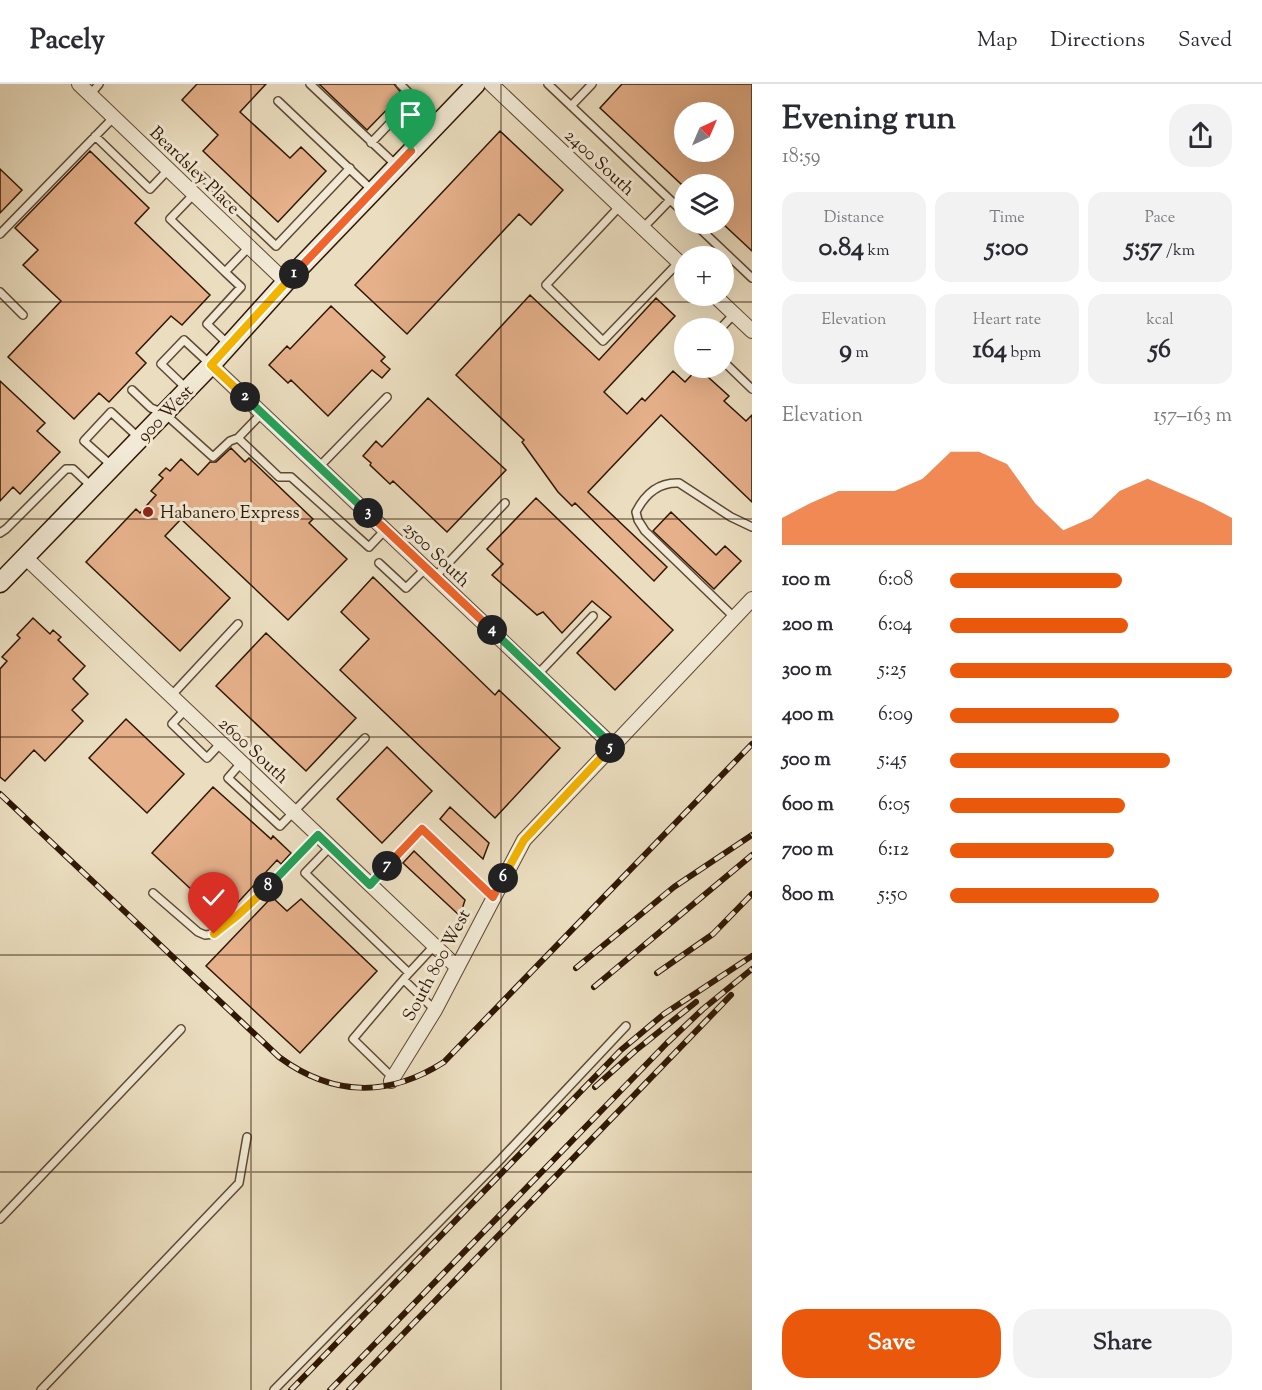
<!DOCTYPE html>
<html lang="en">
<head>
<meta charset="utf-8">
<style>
	:root { --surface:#fff; --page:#f2f2f3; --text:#2b2b33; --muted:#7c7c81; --line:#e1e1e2; --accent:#ea580c }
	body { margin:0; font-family:"Sorts Mill Goudy",serif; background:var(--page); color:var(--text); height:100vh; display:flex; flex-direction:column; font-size:22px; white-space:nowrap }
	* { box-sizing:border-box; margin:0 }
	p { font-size:20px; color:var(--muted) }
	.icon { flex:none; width:33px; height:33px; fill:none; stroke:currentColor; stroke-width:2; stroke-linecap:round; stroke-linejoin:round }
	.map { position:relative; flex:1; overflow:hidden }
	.panel { display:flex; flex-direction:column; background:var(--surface); width:510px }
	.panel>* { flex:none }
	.needle { width:39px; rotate:44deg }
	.tools { position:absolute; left:674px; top:18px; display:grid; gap:12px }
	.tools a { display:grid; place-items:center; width:60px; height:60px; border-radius:50%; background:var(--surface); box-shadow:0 6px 24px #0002; font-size:30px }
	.pin { position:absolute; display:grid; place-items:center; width:51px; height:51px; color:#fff; margin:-62px -26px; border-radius:50% 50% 50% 0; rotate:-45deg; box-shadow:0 0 6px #0007 }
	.pin .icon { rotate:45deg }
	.km { position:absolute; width:30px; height:30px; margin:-15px; border-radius:50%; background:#222; color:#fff; font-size:16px; line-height:30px; text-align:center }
	.round { display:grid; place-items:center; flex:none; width:63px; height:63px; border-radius:24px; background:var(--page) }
	.overview { display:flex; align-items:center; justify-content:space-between; height:102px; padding:0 30px }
	h1 { font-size:33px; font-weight:700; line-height:45px }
	.figures { display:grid; grid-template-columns:repeat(3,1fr); gap:9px; height:102px; padding:6px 30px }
	.figures div { display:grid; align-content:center; border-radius:15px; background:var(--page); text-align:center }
	.figures b { font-size:26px; font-weight:700 }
	.figures small { font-size:16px; font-weight:400 }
	.figures p { font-size:16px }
	.chart { height:168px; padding:12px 30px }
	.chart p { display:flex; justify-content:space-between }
	.chart svg { width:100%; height:108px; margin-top:6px; fill:var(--accent); opacity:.7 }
	.cta { display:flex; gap:12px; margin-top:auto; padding:12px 30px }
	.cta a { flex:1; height:69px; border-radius:24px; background:var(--accent); color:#fff; font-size:24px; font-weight:700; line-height:69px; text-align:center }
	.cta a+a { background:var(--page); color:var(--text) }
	ul { padding:0 30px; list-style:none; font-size:20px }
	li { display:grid; grid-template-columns:96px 72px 1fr; align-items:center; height:45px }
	li i { height:15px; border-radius:8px; background:var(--accent) }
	header { display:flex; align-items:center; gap:36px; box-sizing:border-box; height:84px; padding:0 30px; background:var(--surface); border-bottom:2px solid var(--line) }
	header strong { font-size:28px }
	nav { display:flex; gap:33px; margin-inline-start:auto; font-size:21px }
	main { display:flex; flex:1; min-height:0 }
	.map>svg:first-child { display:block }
	.building { fill:#e5b08a; stroke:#2f1704; stroke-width:1.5; fill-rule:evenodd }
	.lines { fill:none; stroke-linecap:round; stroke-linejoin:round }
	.service-casing { stroke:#5e4933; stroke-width:10 }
	.minor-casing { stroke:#5e4933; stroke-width:16 }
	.secondary-casing { stroke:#2f1704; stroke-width:21 }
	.service { stroke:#f2ead6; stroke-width:7 }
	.minor { stroke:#f2ead6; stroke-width:14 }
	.secondary { stroke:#f2ead6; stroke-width:18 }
	.rail-casing { stroke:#2f1704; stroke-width:6 }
	.rail { stroke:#f2ead6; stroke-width:4; stroke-dasharray:11; stroke-linecap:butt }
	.split-1-casing { stroke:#fff; stroke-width:12 }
	.split-2-casing { stroke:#fff; stroke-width:12 }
	.split-3-casing { stroke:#fff; stroke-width:12 }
	.split-4-casing { stroke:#fff; stroke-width:12 }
	.split-5-casing { stroke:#fff; stroke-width:12 }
	.split-6-casing { stroke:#fff; stroke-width:12 }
	.split-7-casing { stroke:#fff; stroke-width:12 }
	.split-8-casing { stroke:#fff; stroke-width:12 }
	.split-9-casing { stroke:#fff; stroke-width:12 }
	.split-1 { stroke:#f0652b; stroke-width:8 }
	.split-2 { stroke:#f5b400; stroke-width:8 }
	.split-3 { stroke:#22a559; stroke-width:8 }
	.split-4 { stroke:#f0652b; stroke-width:8 }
	.split-5 { stroke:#22a559; stroke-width:8 }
	.split-6 { stroke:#f5b400; stroke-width:8 }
	.split-7 { stroke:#f0652b; stroke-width:8 }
	.split-8 { stroke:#22a559; stroke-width:8 }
	.split-9 { stroke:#f5b400; stroke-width:8 }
	.grid { fill:none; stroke:#2f1704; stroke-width:1.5; stroke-opacity:0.55 }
	.poi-dot { fill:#8f2418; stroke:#f2ead6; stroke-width:2 }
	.labels { text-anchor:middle; stroke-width:6; stroke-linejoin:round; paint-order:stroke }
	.street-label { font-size:18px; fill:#2f1704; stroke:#f2ead6 }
	.poi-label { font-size:18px; fill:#2f1704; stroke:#f2ead6; text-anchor:start }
</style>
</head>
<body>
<header>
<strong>Pacely</strong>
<nav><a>Map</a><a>Directions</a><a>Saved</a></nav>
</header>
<main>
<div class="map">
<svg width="752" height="1306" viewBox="0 0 752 1306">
	<rect width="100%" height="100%" fill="#ebdec0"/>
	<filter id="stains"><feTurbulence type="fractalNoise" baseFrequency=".00333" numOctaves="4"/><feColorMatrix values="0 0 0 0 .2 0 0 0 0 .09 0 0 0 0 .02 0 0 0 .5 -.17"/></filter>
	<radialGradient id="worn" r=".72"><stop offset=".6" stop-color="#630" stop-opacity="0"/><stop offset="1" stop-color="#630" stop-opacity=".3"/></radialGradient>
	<path class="building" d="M197,0H266L240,28L290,74L301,63L326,87L278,138L203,67L218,51L182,16Z
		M319,0H394L402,10L367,46Z
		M622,0H752V167L723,140V100H681L600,24ZM684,28H723V68H684Z
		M500,47L563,106L531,141L519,130L407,250L355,201Z
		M90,67L149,124L135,139L210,211L182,241L171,232L136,269L146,279L109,318L99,309L74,335L8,273L61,217L23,181L38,166L15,144Z
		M0,85L22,106L0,129Z
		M530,211L599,276L656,214L675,232L604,308L627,330L642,314L645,317L673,287L685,298L698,284L729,312L724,317L746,337L752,331V418L661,331L588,408L667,483L654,497L575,419L572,422L558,408L522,358L524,356L456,291Z
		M331,222L385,273L381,277L390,285L382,294L372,286L328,332L291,296L288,299L269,281L287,262L290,265Z
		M0,297L45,339L37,347L60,368L20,410L13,403L0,417Z
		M428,314L506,386L447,448L393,397L390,400L370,381L371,379L363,372L376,357L382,363Z
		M231,364L245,378L249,374L313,435L309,439L347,475L288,536L181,435L165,452L230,514L180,567L86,478L136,425L140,429L156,411L151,407L163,394L159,391L166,384L170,387L181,375L198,391L210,378H216Z
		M536,414L673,546L615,606L577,569L611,533L592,517L562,549L543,528L537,531L492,491L503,480L487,465Z
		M671,428L716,471L725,462L741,477L714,505L653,447Z
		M373,493L495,611L499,606L560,664L495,734L340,586L369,555L341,528Z
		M33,534L50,550L53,546L61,553L58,556L85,582L73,595L88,610L72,626L83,637L45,677L34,666L5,697L0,693V585L7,577L2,573L20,554L17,551Z
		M266,549L356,634L306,687L216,602Z
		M126,635L184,690L147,729L89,674Z
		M387,663L432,707L382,759L337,715Z
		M213,703L271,755L273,752L291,769L281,780L277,776L231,826L202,799L194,808L152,769Z
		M450,723L489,759L483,775L440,735Z
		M414,767L465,816L460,832L403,779Z
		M272,813L287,827L301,815L377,887L300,969L206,882Z"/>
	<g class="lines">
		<g class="service-casing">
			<path id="service" d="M310,0L397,82
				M548,0L684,129
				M90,11L99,0
				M278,17L373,107
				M409,18L433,42
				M571,22L592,0
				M95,52L150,105L168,86
				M371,59L414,14L400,0
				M202,92L276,162L350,84
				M194,110L170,135L225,188L249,163
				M620,122L546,201L603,257L679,178
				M695,140L752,194
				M643,144L670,116
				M0,150L114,33
				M225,188L241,203L207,240L228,260
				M0,208L23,231
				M721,244L734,230
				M723,277L752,305
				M186,304L161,280L184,256L211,281
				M132,306L151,324L164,329L213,373L230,357L238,354
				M262,329L238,354L279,393H291L369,463L385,446
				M111,381L84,357L111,328L138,353
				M319,383L387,313
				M0,449L6,445L66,385H73L91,402
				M379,479L406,504L426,484
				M435,493L505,419
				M735,534L645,447L638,436L636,428C645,410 658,398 679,399L731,433L752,443
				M538,590L593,532
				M171,612L238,540
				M185,626L172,640L207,674L221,659
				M241,679L228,694L280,742L365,654
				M330,763L305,789L409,889L434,862
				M370,801L422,745L493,813
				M153,809L198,848L205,851L214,850L261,811L318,751
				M404,896L435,926
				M392,993L353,955L409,889
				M0,1135L181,945
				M41,1306L239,1099L247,1053
				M274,1306L501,1075L626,942"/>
		</g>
		<g class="minor-casing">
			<path id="minor" d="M79,0L286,198
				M491,0L684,183
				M715,212L752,247
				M211,281L612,661
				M26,474L457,883
				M391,997L435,926L524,756L752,515"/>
		</g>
		<g class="secondary-casing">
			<path id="secondary" d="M0,499L211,281L286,198L476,0"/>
		</g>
		<use href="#service" class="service"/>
		<use href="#minor" class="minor"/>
		<use href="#secondary" class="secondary"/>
		<g class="rail-casing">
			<path id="rail" d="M0,710L279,973C332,1012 388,1014 444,978L752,660
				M576,884L674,803L752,751
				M657,889L713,850L752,810
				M594,903L752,771
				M595,1003L635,967L696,918
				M291,1306L621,966L664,930L752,872
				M330,1306L667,959L703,925L752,885
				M349,1306L731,911"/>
		</g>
		<use href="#rail" class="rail"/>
	</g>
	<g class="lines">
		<g class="split-1-casing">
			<path id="split-1" d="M294,190L411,67"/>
		</g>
		<g class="split-2-casing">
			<path id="split-2" d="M245,313L211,281L294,190"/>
		</g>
		<g class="split-3-casing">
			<path id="split-3" d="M245,313L368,429"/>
		</g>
		<g class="split-4-casing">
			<path id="split-4" d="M368,429L492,546"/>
		</g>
		<g class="split-5-casing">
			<path id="split-5" d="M492,546L612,661L610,664"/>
		</g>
		<g class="split-6-casing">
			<path id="split-6" d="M503,794L524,756L610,664"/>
		</g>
		<g class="split-7-casing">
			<path id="split-7" d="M387,782L422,745L493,813L503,794"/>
		</g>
		<g class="split-8-casing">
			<path id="split-8" d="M268,803L318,751L370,801L387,782"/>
		</g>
		<g class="split-9-casing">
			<path id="split-9" d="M214,850L238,831L268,803"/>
		</g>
		<use href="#split-1" class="split-1"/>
		<use href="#split-2" class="split-2"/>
		<use href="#split-3" class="split-3"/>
		<use href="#split-4" class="split-4"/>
		<use href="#split-5" class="split-5"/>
		<use href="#split-6" class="split-6"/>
		<use href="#split-7" class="split-7"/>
		<use href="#split-8" class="split-8"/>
		<use href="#split-9" class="split-9"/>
	</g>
	<path class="grid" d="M251,0V1306M501,0V1306M0,218H752M0,435H752M0,653H752M0,871H752M0,1088H752"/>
	<circle class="poi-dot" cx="148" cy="428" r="6"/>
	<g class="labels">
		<g class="street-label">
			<text transform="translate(600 78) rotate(43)" y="6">2400 South</text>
			<text transform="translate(195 86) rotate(44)" y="6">Beardsley Place</text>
			<text transform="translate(165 329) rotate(-46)" y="6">900 West</text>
			<text transform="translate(437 470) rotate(44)" y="6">2500 South</text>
			<text transform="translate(254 666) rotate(43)" y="6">2600 South</text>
			<text transform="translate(436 881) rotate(-62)" y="6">South 800 West</text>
		</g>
		<g class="poi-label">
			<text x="160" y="434">Habanero Express</text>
		</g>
	</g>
	<rect width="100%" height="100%" filter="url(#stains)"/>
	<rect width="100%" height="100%" fill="url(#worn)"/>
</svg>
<div class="tools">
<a><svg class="needle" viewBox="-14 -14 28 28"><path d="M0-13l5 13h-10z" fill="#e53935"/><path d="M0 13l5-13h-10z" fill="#7c7c81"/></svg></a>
<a><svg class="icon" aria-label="layers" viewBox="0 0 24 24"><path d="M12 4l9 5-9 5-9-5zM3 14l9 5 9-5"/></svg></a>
<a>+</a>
<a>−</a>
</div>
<div class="pin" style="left:411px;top:67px;background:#1e9e55"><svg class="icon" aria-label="arrive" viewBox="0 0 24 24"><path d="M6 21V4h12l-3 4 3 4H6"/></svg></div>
<div class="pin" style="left:214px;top:850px;background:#d93025"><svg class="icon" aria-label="check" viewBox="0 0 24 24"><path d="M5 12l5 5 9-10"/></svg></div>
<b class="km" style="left:294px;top:190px">1</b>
<b class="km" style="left:245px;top:313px">2</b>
<b class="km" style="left:368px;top:429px">3</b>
<b class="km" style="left:492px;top:546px">4</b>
<b class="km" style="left:610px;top:664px">5</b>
<b class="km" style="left:503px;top:794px">6</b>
<b class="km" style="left:387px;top:782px">7</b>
<b class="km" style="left:268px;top:803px">8</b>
</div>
<section class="panel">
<div class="overview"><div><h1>Evening run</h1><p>18:59</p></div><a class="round"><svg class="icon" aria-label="share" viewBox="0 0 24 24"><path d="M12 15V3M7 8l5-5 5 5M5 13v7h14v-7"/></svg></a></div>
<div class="figures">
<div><p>Distance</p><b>0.84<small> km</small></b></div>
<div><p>Time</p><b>5:00</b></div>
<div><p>Pace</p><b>5:57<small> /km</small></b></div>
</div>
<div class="figures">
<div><p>Elevation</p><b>9<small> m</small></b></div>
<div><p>Heart rate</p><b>164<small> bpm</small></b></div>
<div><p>kcal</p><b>56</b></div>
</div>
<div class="chart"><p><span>Elevation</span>157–163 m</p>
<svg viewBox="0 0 160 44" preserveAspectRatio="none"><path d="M0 44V33L10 27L20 22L30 22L40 22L50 17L60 6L70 6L80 11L90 27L100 38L110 33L120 22L130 17L140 22L150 27L160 33V44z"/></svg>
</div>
<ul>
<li><b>100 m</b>6:08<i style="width:61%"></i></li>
<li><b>200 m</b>6:04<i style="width:63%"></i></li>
<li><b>300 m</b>5:25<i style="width:100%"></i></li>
<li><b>400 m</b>6:09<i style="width:60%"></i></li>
<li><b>500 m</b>5:45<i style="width:78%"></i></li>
<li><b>600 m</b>6:05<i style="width:62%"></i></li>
<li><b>700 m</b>6:12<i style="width:58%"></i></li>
<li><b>800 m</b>5:50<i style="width:74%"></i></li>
</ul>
<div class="cta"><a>Save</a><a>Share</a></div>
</section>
</main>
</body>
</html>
